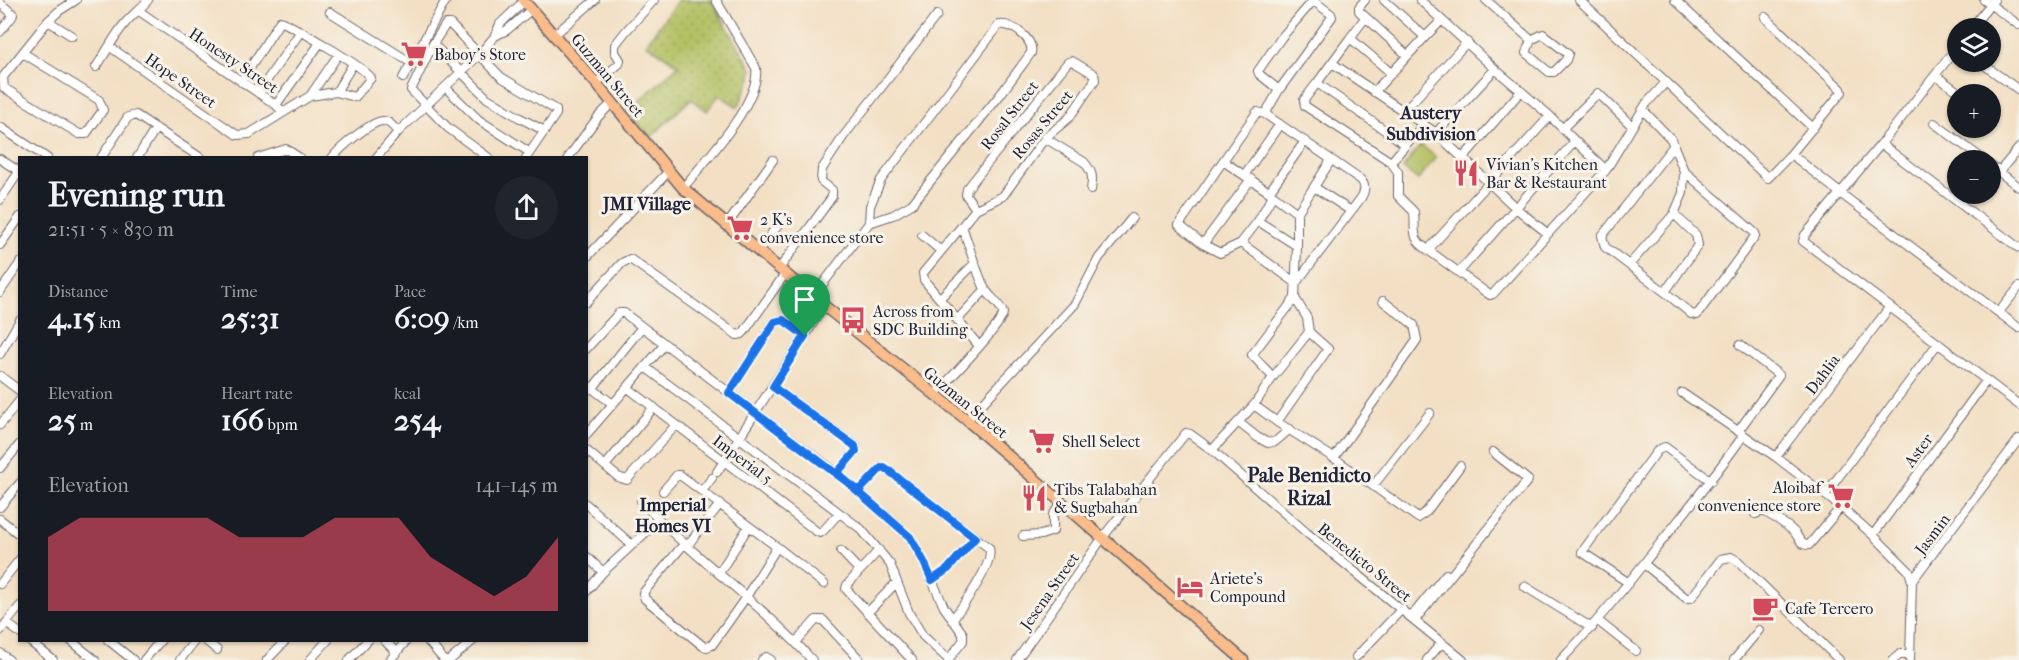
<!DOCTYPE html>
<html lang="en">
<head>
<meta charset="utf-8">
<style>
	:root { --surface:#171b24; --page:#20242c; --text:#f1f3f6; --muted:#9ea1a6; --accent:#d1495b }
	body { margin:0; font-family:"IM FELL French Canon",serif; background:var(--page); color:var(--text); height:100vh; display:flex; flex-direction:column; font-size:22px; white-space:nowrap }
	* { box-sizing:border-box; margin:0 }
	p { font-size:20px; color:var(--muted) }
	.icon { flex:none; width:33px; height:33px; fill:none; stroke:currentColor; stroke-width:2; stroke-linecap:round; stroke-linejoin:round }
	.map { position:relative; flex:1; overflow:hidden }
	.details { position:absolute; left:18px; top:156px; width:570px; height:486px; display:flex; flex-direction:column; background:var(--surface); border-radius:0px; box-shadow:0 2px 4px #0004 }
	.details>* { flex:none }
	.fabs { position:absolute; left:1947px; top:18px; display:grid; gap:12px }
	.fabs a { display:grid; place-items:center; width:54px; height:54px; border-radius:50%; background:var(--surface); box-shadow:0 2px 4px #0004; font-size:30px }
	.pin { position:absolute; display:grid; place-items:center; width:51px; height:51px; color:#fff; margin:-62px -26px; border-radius:50% 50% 50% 0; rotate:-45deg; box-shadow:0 0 6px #0007 }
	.pin .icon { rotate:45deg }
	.round { display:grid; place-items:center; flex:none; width:63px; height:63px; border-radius:32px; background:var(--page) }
	.overview { display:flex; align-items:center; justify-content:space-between; height:102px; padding:0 30px }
	h1 { font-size:33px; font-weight:700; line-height:45px }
	.stats { display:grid; grid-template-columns:repeat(3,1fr); gap:9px; height:102px; padding:6px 30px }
	.stats div { display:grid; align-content:center }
	.stats b { font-size:30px; font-weight:700 }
	.stats small { font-size:16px; font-weight:400 }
	.stats p { font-size:16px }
	.chart { height:168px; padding:12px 30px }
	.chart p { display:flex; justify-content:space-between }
	.chart svg { width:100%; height:108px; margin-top:6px; fill:var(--accent); opacity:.7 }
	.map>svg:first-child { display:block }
	.grass { fill:url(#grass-dots); stroke:#6a714e; stroke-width:1.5 }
	.park { fill:#b2c062; stroke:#6a714e; stroke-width:1.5 }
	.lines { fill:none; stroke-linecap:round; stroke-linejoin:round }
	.minor-casing { stroke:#6b646b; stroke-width:10 }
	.major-casing { stroke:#6b646b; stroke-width:13 }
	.minor { stroke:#fff; stroke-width:8 }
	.major { stroke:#f9bc8a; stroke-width:10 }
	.route-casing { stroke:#fff; stroke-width:12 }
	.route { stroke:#1a73e8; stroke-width:8 }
	.labels { text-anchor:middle; stroke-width:6; stroke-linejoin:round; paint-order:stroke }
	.poi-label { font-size:16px; fill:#22223b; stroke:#f7f3e8; text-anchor:start }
	.street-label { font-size:16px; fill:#22223b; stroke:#f7f3e8 }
	.neighbourhood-label { font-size:18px; font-weight:bold; fill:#22223b; stroke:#f7f3e8 }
	.quarter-label { font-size:20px; font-weight:bold; fill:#22223b; stroke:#f7f3e8 }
</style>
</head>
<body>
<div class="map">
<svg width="2019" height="660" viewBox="0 0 2019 660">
	<defs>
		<pattern id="grass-dots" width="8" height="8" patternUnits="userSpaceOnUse" patternTransform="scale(1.5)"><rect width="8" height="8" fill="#b2c062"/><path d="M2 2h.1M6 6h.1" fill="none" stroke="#909c52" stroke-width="1.8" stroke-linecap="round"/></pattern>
	</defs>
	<rect width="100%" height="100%" fill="#f7f3e8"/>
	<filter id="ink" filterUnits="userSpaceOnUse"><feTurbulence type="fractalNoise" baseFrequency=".0167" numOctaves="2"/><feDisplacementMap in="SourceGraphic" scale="12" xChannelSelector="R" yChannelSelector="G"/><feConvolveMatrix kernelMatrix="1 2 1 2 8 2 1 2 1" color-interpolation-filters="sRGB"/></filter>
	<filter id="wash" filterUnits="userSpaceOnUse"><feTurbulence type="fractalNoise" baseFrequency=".008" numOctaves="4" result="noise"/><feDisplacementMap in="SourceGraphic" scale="24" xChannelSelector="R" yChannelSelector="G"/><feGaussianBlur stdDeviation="1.35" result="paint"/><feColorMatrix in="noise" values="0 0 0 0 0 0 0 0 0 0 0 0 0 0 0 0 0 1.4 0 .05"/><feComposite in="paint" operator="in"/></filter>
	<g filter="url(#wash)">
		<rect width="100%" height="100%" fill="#f3dfc3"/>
		<path class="grass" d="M678,0H711L752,69L751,78L738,107L719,95L707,111L691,99L650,138L628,111L679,65L646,44Z"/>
		<path class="park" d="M1421,145L1436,157L1418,180L1403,168Z"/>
	</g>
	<g filter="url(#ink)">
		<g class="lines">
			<g class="minor-casing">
				<path id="minor" d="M1365,0L1359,7V11L1407,55
					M1384,0L1425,37L1442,20
					M1420,0L1495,69L1521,91
					M1486,0L1531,40
					M1579,0L1768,178L1791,154L1842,92L1841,89L1765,17
					M1675,0L1813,128
					M1984,0L2019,25
					M1312,2H1315L1331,14L1332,17L1279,90L1259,74L1258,71L1281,38Z
					M0,3L13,14L12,17L0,32
					M139,11L276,105L283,112
					M330,12L410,62
					M1365,18L1350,38L1391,73
					M48,21L72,36
					M1971,28L1994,0
					M1543,34L1568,54L1566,60L1554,72H1549L1526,53L1531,40Z
					M554,35L595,0
					M495,36L507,30L532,9
					M1350,38L1317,83L1406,145
					M433,44L487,98L520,118L545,131
					M1958,46L1881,144L1805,235L1803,241L2019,405
					M110,47L237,135L249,134L310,96L336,92L355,97L371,78C366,68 295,27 280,21L241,82
					M23,53L99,100L103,110L86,134H79L4,88L3,77L48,21L59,11L76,0
					M1332,63L1436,133L1517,209L1547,233
					M1984,65L2019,90
					M96,67C107,52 114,35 127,21C134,14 141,8 148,0
					M1935,75L1961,94
					M403,78L446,0
					M596,83L619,64L620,60L615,52V45L626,31L654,0
					M1317,83L1304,100L1305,106L1391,162
					M445,87L479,120L529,152
					M336,92L353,64
					M1374,92L1425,37
					M258,93L301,31
					M310,96L338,55
					M276,105L320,43
					M1643,110L1671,139L1684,171
					M1404,111L1467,42
					M1265,114L1279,90
					M1934,123L1984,160
					M1423,125L1391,162L1398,172V196L1414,212C1416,231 1410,238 1428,250L1550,116L1521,91L1463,158
					M0,127L47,158
					M1563,128L1598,93L1632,126
					M1436,133L1495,69
					M1045,138L1084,162C1093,172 1093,177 1091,190
					M1575,141L1606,170
					M1881,144L2019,248
					M1791,154L1840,193L2019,328
					M101,158L128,117L136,115L201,158
					M137,158L156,128
					M258,158L286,149L300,158
					M332,158C340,148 371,121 383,121C389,120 395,129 398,132
					M376,158L398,132L479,55L495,36L500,24L524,1
					M489,158L448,128L411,90L433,44L446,24H450L501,77L556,110V114L526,158
					M568,158L598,117L612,103
					M0,159L20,172
					M1223,161L1257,112L1265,114L1361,180C1366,186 1365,191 1361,198L1296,283L1241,243L1220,253L1203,244L1179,225L1223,161L1269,192L1305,141
					M1990,165L2019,187
					M1684,171L1755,233V236L1697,315L1691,314L1665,292L1698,245L1696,235L1674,214L1683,193Z
					M1999,172L2019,148
					M1245,174L1280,124
					M1314,187L1331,160
					M683,188C705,161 761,102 756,68L716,0
					M1269,192L1297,213L1314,187L1351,211
					M0,200L19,172
					M1960,202L1967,194
					M976,209L966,195L967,189L1068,62L1072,61L1094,74L1095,80L1069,118L1045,138L1003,196L976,209L923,273L924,280L979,346
					M1258,221L1297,246V213
					M727,225L773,160
					M922,235L941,251
					M1241,243L1258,221L1273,195
					M1203,244L1251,179
					M0,245L20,217
					M1297,246L1295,298L1307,318L1309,332L1328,349L1277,422L1334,458L1418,518L1427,511L1460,466
					M1428,250L1487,293L1490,295L1493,294L1606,170L1646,104L1666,82
					M758,251L783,219
					M586,258L669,171
					M1629,265L1674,214
					M779,269L832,197V190L821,181L822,169L843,137L937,15
					M1459,272L1575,141L1550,116
					M0,292L20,263
					M1665,292L1605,247L1602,236L1674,145
					M813,297L869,223L893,215L912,204L1000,95L1031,53C1034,39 1012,23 999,25L881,180L870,206L869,223
					M940,298L975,263
					M586,302L622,263L630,259L737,335L742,334L744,332L785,274
					M1999,312L2019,287
					M958,319L985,290
					M586,349L619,313H624L756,413L837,473L910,537L923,560L944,607L963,634V641L948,660
					M0,354L20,320
					M645,367L861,529L890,564L909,613L923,636L949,660
					M0,376L20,391
					M1273,377L1252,355L1295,298
					M586,384L613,404
					M773,387L856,446V451L837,473
					M628,388L816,531L820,533L823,531L839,513
					M592,389L642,327
					M729,393L775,322L783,320L805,336
					M1682,393L1776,457L1841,507L1873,535L1909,571L1912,581
					M935,394C945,384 1005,322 1003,313C1001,304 988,296 984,287C975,267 969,246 962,226
					M1254,405L1277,422
					M967,420L1075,304L1099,258L1132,218
					M1238,422L1257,437L1268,443L1276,441L1290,429
					M0,425L20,400
					M1739,430L1779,375L1740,345
					M586,435L665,344
					M586,450L618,477L627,480L676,425
					M1212,450L1254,405L1273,377L1309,332
					M1776,457L1889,308
					M1334,458L1417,340L1414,325L1383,301
					M605,466L654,407
					M0,468L20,444
					M717,472L824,306
					M1373,486L1430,413
					M663,491L677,475H680L777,547L824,584
					M702,491L712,478
					M859,491L881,468L884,467L989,548C995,563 962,607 952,620
					M1825,495L1938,343
					M641,501C694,559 760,602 812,660
					M586,504L632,545
					M720,504L687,546L684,544L643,593L645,599L703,646L707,647L712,645L746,597L777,547
					M0,507L20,483
					M1755,514L1760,512H1765C1775,518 1787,524 1795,533C1800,539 1801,546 1809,545L1841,507
					M0,519L20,535
					M1873,535L1986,381
					M1023,536L1041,535L1053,531V515L1062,503
					M879,550L847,585L846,589L912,660
					M841,551L859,570
					M586,556L603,572
					M1644,564L1686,598H1691L1721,559L1731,557L1738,561L1839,660
					M719,573L749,526
					M932,580L948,569L975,538
					M1629,583L1582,552L1658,450L1665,447L1711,481
					M0,584L20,559
					M1524,586L1592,628
					M586,592L603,572L659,520
					M867,613L897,582
					M1411,617L1446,574
					M1415,620L1528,480L1493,452
					M1598,621L1636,651
					M6,623L20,633
					M0,631L20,606
					M28,640L53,660
					M70,640L95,660
					M108,640L133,660
					M205,640L217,650
					M384,640L397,653
					M427,640L444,660
					M796,642L816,620H823L860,660
					M0,653L9,660
					M1356,657L1402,609
					M144,660L161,640
					M180,660L195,640
					M267,660L286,640
					M310,660L328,640
					M349,660L368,640
					M390,660L407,640
					M450,660L474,640
					M762,660L766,657L771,660
					M1017,660L1103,537L1186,433L1190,434L1212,450L1307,533L1463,660
					M1427,660L1442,642
					M1561,660C1591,629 1618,596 1645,562C1678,521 1712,480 1743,436
					M1734,660L1759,630
					M1893,660L1900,654H1910
					M1910,660L1912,581L2019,439"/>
			</g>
			<g class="major-casing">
				<path id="major" d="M523,0L596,83L683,188L813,297L967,420L1243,660"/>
			</g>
			<use href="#minor" class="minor"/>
			<use href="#major" class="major"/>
		</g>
	</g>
	<g class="lines" filter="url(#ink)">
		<g class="route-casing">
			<path id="route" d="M805,336L783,320L775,322L729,393L859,491L881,468L884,467L975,538L948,569L932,580L923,560L910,537L837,473L856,451L855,446L773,387L805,336"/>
		</g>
		<use href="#route" class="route"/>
	</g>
	<defs>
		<g id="supermarket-bare" transform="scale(2.07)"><path d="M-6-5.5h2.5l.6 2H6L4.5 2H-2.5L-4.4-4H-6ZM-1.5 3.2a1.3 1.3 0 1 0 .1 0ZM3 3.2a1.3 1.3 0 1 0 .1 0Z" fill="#d1495b" stroke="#f7f3e8" stroke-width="2.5" paint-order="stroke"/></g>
		<g id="restaurant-bare" transform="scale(2.07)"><path d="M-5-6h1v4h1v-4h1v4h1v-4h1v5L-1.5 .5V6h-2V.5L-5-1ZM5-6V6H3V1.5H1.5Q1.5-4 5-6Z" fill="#d1495b" stroke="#f7f3e8" stroke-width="2.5" paint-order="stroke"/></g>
		<g id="bus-bare" transform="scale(2.07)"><path d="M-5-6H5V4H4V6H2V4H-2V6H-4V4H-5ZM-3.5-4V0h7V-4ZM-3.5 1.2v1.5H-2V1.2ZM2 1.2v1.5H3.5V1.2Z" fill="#d1495b" stroke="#f7f3e8" stroke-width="2.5" paint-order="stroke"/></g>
		<g id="hotel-bare" transform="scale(2.07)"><path d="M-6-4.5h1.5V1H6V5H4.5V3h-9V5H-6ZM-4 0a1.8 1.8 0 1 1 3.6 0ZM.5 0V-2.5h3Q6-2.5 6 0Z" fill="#d1495b" stroke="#f7f3e8" stroke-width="2.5" paint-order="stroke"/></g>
		<g id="cafe-bare" transform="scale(2.07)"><path d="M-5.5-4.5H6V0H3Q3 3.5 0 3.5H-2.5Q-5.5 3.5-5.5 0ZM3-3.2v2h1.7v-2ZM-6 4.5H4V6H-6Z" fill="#d1495b" stroke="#f7f3e8" stroke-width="2.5" paint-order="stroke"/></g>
	</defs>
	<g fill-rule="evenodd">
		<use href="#supermarket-bare" x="414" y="54"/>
		<use href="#restaurant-bare" x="1466" y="173"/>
		<use href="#supermarket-bare" x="740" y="228"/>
		<use href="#bus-bare" x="853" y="320"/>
		<use href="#supermarket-bare" x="1042" y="441"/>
		<use href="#supermarket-bare" x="1841" y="496"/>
		<use href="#restaurant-bare" x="1034" y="498"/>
		<use href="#hotel-bare" x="1190" y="587"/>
		<use href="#cafe-bare" x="1765" y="608"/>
	</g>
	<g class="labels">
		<g class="poi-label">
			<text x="434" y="60">Baboy's Store</text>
			<text x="1486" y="170">Vivian's Kitchen<tspan x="1486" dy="18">Bar &amp; Restaurant</tspan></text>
			<text x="760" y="225">2 K's<tspan x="760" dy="18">convenience store</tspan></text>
			<text x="873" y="317">Across from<tspan x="873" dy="18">SDC Building</tspan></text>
			<text x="1062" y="447">Shell Select</text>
			<text x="1821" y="493" text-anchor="end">Aloibaf<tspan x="1821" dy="18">convenience store</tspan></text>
			<text x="1054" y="495">Tibs Talabahan<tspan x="1054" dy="18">&amp; Sugbahan</tspan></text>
			<text x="1210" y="584">Ariete's<tspan x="1210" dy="18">Compound</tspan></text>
			<text x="1785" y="614">Cafe Tercero</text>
		</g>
		<g class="street-label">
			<text transform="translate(234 60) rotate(34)" y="6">Honesty Street</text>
			<text transform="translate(608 75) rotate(50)" y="6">Guzman Street</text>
			<text transform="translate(181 80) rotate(35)" y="6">Hope Street</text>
			<text transform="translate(1009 115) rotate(-52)" y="6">Rosal Street</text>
			<text transform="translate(1042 124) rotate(-50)" y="6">Rosas Street</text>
			<text transform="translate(1822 374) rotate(-53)" y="6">Dahlia</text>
			<text transform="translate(966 402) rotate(39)" y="6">Guzman Street</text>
			<text transform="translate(1918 450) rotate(-54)" y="6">Aster</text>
			<text transform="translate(743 459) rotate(37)" y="6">Imperial 5</text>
			<text transform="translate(1932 534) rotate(-53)" y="6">Jasmin</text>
			<text transform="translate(1365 562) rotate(39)" y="6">Benedicto Street</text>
			<text transform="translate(1049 591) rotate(-55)" y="6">Jesena Street</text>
		</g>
		<g class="neighbourhood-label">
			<text x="1431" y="119">Austery<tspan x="1431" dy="21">Subdivision</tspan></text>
			<text x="647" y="210">JMI Village</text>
			<text x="673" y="511">Imperial<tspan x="673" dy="21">Homes VI</tspan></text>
		</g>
		<g class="quarter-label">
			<text x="1309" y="482">Pale Benidicto<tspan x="1309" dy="23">Rizal</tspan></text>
		</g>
	</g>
</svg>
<div class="fabs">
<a><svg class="icon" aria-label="layers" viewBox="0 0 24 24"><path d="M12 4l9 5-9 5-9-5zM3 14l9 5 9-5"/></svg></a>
<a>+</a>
<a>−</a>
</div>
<div class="pin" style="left:805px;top:336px;background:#1e9e55"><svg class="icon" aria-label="arrive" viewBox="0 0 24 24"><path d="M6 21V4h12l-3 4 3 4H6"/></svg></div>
<section class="details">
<div class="overview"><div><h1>Evening run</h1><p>21:51 · 5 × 830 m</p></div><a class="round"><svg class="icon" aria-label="share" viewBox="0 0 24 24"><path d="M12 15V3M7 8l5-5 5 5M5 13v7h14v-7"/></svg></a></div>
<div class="stats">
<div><p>Distance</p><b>4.15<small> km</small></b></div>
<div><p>Time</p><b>25:31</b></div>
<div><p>Pace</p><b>6:09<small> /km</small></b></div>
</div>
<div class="stats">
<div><p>Elevation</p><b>25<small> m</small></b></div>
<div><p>Heart rate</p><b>166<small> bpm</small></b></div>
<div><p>kcal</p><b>254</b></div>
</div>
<div class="chart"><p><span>Elevation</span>141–145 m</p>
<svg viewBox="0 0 160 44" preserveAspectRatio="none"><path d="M0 44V14L10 6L20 6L30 6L40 6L50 6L60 14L70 14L80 14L90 6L100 6L110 6L120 22L130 30L140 38L150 30L160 14V44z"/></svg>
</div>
</section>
</div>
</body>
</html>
